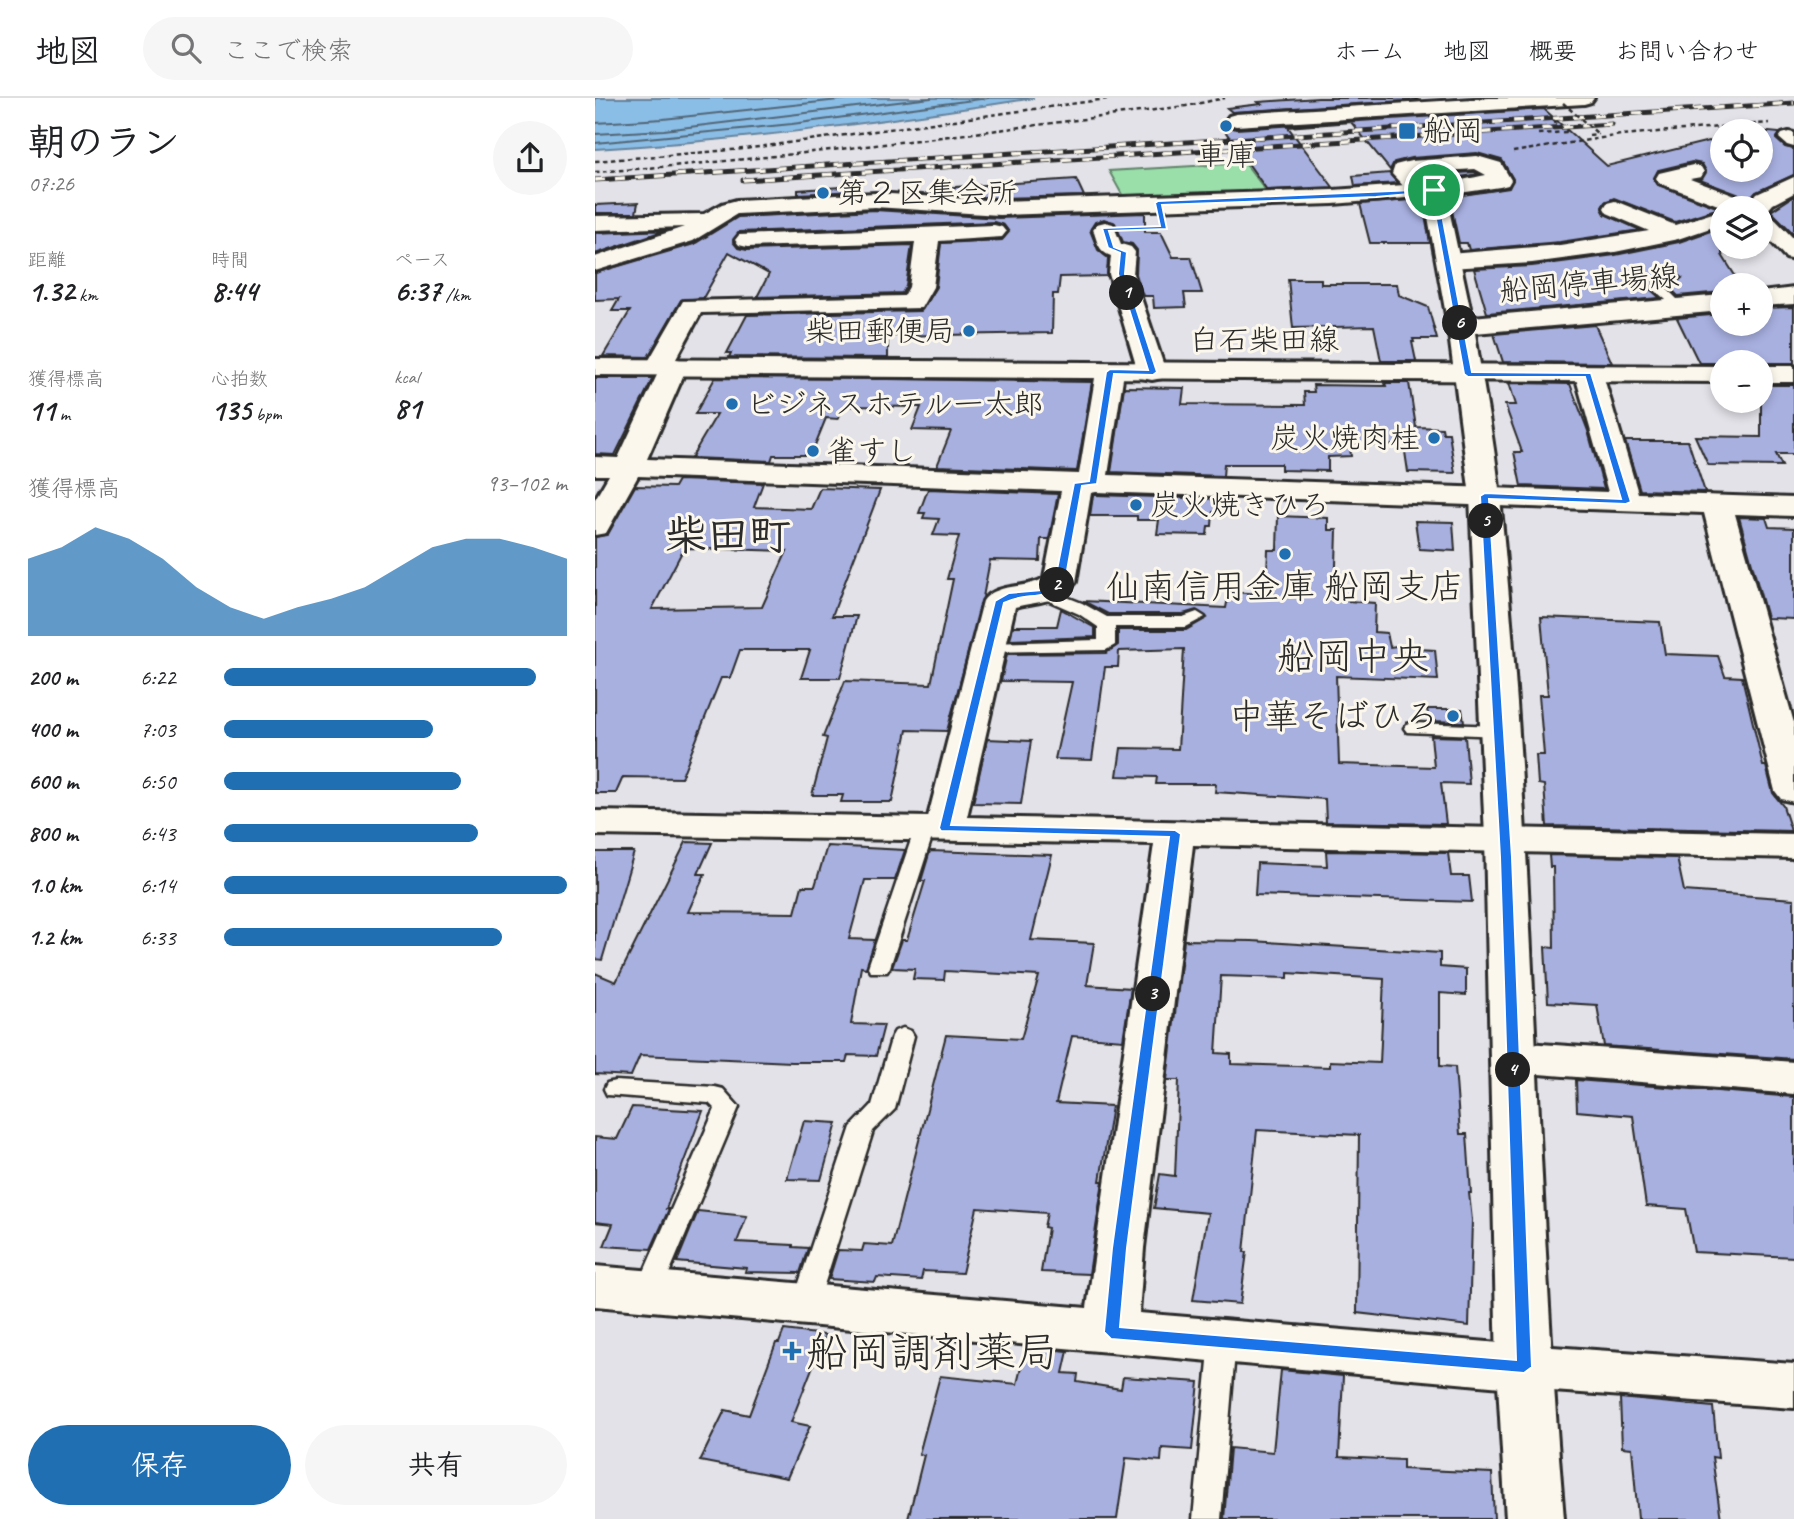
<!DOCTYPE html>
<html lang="ja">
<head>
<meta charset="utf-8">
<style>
	:root { --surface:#fff; --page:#f6f6f6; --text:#202124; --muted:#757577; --line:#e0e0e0; --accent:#1f6fb2 }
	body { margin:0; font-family:Caveat,"Klee One",sans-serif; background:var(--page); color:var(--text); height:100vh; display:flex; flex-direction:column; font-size:26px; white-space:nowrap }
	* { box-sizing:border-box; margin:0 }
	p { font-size:23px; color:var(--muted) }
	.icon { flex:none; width:38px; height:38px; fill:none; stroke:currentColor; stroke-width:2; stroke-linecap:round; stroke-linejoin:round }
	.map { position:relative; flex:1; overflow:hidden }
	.drawer { display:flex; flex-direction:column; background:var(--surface); width:595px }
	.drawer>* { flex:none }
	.tools { position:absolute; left:1115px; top:21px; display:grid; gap:14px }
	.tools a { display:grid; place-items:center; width:63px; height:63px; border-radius:50%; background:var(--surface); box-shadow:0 4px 10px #0003; font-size:35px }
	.pin { position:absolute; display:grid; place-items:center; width:60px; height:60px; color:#fff; margin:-30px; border:4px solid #fff; border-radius:50%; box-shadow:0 2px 7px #0007 }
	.km { position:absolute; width:35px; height:35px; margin:-18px; border-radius:50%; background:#222; color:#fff; font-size:19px; line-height:35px; text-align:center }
	.round { display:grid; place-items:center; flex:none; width:74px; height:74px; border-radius:37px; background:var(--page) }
	.summary { display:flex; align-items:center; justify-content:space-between; height:119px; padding:0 28px }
	h1 { font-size:38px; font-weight:700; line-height:52px }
	.stats { display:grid; grid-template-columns:repeat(3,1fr); gap:10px; height:119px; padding:7px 28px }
	.stats div { display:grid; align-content:center }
	.stats b { font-size:30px; font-weight:700 }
	.stats small { font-size:19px; font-weight:400 }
	.stats p { font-size:19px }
	.chart { height:196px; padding:14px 28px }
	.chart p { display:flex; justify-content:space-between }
	.chart svg { width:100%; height:126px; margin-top:7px; fill:var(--accent); opacity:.7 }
	.action { display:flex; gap:14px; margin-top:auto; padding:14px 28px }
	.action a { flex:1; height:80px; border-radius:42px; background:var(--accent); color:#fff; font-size:28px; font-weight:700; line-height:80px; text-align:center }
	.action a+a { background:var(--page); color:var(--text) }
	ul { padding:0 28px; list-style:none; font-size:23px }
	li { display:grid; grid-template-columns:112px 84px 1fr; align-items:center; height:52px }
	li i { height:18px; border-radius:9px; background:var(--accent) }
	header { display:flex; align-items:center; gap:42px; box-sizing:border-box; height:98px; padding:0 35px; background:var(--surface); border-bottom:2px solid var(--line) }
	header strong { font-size:33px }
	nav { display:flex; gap:38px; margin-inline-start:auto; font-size:24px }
	.search { width:490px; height:63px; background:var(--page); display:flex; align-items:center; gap:18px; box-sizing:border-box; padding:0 24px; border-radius:38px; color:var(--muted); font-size:26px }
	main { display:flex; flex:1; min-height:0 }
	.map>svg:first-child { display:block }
	.green { fill:#9adeaa; stroke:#62846a; stroke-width:2 }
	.water { fill:#8bbee7; stroke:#65839c; stroke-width:2 }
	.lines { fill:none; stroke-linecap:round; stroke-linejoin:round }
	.shore { stroke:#516676; stroke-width:2 }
	.building { fill:#a8b0e0; stroke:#2b2b2b; stroke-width:2; fill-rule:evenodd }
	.lane-casing { stroke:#2b2b2b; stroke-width:5 }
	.street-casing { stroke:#2b2b2b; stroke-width:6 }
	.secondary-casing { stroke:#2b2b2b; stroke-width:6 }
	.primary-casing { stroke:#2b2b2b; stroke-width:6 }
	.path { stroke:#2b2b2b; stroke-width:2.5; stroke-dasharray:4.5 3.5; stroke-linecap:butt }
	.lane { fill:#fbf7ec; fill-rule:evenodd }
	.street { fill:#fbf7ec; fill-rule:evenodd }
	.secondary { fill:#fbf7ec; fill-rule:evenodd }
	.primary { fill:#fbf7ec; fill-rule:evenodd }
	.rail-casing { stroke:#2b2b2b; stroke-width:5 }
	.rail { stroke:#fbf7ec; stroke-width:3.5; stroke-dasharray:10; stroke-linecap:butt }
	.path-bridge { stroke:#2b2b2b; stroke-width:2.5; stroke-dasharray:4.5 3.5; stroke-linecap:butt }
	.route { fill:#1a73e8; stroke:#fff; stroke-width:2; fill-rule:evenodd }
	.poi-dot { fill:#1f6fb2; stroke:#fbf7ec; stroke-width:2.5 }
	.labels { text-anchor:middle; stroke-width:6; stroke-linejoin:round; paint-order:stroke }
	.far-poi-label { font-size:30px; fill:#2b2b2b; stroke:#fbf7ec; text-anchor:start }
	.far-street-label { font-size:30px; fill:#2b2b2b; stroke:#fbf7ec }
	.poi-label { font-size:35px; fill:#2b2b2b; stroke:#fbf7ec }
	.quarter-label { font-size:38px; fill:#2b2b2b; stroke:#fbf7ec }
	.district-label { font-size:42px; font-weight:bold; fill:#2b2b2b; stroke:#fbf7ec }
	.near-poi-label { font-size:42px; fill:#2b2b2b; stroke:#fbf7ec; text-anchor:start }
</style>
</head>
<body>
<header>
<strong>地図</strong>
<div class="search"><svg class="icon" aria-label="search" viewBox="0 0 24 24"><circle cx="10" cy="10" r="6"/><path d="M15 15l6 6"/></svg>ここで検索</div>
<nav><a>ホーム</a><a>地図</a><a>概要</a><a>お問い合わせ</a></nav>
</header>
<main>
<section class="drawer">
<div class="summary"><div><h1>朝のラン</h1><p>07:26</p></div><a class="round"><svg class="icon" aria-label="share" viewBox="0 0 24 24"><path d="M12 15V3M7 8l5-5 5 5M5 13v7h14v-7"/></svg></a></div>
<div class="stats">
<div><p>距離</p><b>1.32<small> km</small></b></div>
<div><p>時間</p><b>8:44</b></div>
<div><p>ペース</p><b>6:37<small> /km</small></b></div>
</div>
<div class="stats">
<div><p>獲得標高</p><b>11<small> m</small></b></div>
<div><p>心拍数</p><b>135<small> bpm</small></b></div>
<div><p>kcal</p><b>81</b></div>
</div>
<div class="chart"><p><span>獲得標高</span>93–102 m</p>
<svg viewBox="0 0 160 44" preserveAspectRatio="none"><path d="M0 44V17L10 13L20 6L30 10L40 17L50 27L60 34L70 38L80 34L90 31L100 27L110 20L120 13L130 10L140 10L150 13L160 17V44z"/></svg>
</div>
<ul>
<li><b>200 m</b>6:22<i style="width:91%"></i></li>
<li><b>400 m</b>7:03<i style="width:61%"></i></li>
<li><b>600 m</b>6:50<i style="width:69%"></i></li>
<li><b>800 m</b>6:43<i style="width:74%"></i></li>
<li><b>1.0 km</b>6:14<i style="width:100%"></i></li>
<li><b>1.2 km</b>6:33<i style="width:81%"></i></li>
</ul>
<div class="action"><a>保存</a><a>共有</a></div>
</section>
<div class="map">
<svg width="1199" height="1421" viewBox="0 0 1199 1421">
	<rect width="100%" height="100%" fill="#e2e2e8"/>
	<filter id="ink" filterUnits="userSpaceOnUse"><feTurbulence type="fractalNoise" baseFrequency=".0143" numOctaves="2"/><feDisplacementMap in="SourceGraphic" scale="14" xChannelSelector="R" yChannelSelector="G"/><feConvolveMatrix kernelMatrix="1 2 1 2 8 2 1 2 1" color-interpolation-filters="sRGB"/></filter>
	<g filter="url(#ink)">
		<path class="green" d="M650,65L675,98L530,102L514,73Z"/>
		<path class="water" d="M0,0H439C293,23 147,43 0,51Z"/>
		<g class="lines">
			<path class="shore" d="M0,25L68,21L262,0
				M0,36L69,32L336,0
				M0,45L197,26L393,0"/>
		</g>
		<path class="building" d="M723,0H821L823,2L637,14L632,10L666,6L663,4Z
			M949,11L1012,68L1114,43L1127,48V72H1166V33H1163L1185,35L1182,42L1190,49L1199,51V77L1161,94L1155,101L1105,82L1111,73L1107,66L1097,64L1063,72L1059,81L1063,87L1124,110L1080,124L1019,100L1010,104L1007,109L1010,116L1045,132L965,144L874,152L872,145H864L854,99L914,90L918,81L907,62L882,55L816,60L799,64L795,72L756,24L693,29L738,89L672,92L625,26L641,31Z
			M879,74L883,76L854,81L828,77Z
			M795,75L802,85L760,88L758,78Z
			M481,81L489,98L404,100L349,97L346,90Z
			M260,88V93L203,96V92Z
			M1199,98V136L1176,113Z
			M827,101L835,145H775L765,106Z
			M43,105L41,115H0V107Z
			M280,112L404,120L550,115V134H566L578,159H596L607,195H589L591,209L559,210L558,198H548L541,176L542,152L537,146L528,144L520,125L509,121L500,124L495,132L503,152L513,160L512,178L465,179L463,196H458L457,235L293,238V260L134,259L136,255H132L152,217L326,213L341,189L346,145L407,142L414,134L409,127L399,124L144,134L138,144L143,150L152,152L317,147L311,188L307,195L162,199L174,176L134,154L108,200L86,202L53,259L8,258L35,213H17L24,201L0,202V175L99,146L143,119Z
			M1127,129V157L1146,187H1127V194L1083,198L1075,190L1087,180L1077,174L1054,190L1065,200L892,215L879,171L937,168L1020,157L1084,144Z
			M71,132L0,156V135Z
			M693,181H726V186H802L804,197L833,209L842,241H818L819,244H817L821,263H786L779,228L698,230Z
			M1199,209V265H1104L1082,220L1127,216V226H1166V210Z
			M1000,227L1017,265L908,264L899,236Z
			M0,280H58L20,357L0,356Z
			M120,280L293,281L497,284L482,373L342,368L356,333L317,332L326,309L249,308L243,321L231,320L216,357H178L176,363L96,360L122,316H100Z
			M790,285H814L821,329L847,330L848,335H854L860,375L813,374L809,347H758V350H755L756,358L733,359V373L686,372V366H629L628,378L516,374L529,289L589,290L587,306L710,307L709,294H719L718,287L791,288Z
			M914,285L975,286L993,333L1009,391L926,388L919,354H927L910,307H921Z
			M1166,287H1199V356H1181L1187,368L1113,367L1100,338L1166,339Z
			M1030,343H1093L1110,394L1045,392Z
			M83,382L168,385L159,409L216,411L225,390L285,392L237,518H262L245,580H206L215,552H145L135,580H126L86,680L28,679L21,695H0V439L13,436L40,388L79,389ZM89,450L192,453L167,509L57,511Z
			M333,391L463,396L454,441H446L445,463L395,462L388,499L352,633L312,632L297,704H246L248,697H217L232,640L228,639L250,583L336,586L358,481H352L364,438L338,437L344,421L328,420L330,415H324Z
			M498,397H501L624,401L622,414H618L617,428H613L612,437L562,436L564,422H542V418H495Z
			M683,418L733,420V432H742L740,502L780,505L779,534L792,535L795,549L824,545V551L840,552L843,582L741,578L744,666L839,669L836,638L870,639L874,686L846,685L851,726L731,724L730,701L620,694L621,686H561L562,679L522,678L526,650L583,651L589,551L524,553L523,569H510L497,662L460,661L477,584L406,583L412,556L511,555L523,547V532H591L612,520L601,512L588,516H513L488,503L631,510L634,494L671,496L673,452H682Z
			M1144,419L1171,420L1174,429L1199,430V521L1172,520Z
			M820,423L858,424L860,453L824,451Z
			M466,511L500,530V539L415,542L418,528H462Z
			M946,519L1065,524L1070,556L1123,558L1130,578L1147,579L1168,668H1171L1178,695L1188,708L1196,733L952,728L949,687L943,686L941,657H949L944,597H953Z
			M832,611H867L869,624L834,623Z
			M392,641L436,643L426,706L378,705Z
			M91,744L117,745L103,776H110L93,814L200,815L207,788H220L232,748L310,752L300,782H270L254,841L280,842L271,870L266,869L256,926L289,927L281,958L253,957L251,964H197L45,957L36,978L0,976V875L21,884Z
			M335,753L457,757L436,842L499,845L492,887L536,890L528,942L477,938L461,1005L517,1008L505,1083H508L494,1176L446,1174L453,1130L449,1129L452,1115L382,1110L367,1175L328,1173L326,1182L282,1179L280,1184L234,1181L243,1152L267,1153L269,1146L297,1148L351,937L426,941L444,878L350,873L349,882L318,881L320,871L297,870L307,842H312L330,783H326Z
			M731,753L853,755L856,778H874L877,804L660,797L662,765L732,768Z
			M0,754H39L7,862L0,861Z
			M954,757L1082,760L1089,793L1199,801V961L1009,948L1002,907L953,904L950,849L959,850L958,769H955Z
			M589,842L657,843L845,855V869L871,871V897L845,895V968L860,969L865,1036H872L876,1095H874L877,1122L874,1228L762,1215L764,1037L662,1032L649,1154H652L645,1206L598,1202L613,1115L559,1110L565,1076L580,1078L584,982H572ZM693,875L789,881L785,965L735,963V969L636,966V956L621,955L626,878L693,880Z
			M981,982L1199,999V1159L1099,1154L1091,1111L1051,1108L1038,1018L982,1013Z
			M37,1009L108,1013L71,1111H74L56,1151L9,1148L18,1126L0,1124V1039L22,1041Z
			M209,1023L242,1025L226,1082L192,1081Z
			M103,1113L152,1118L142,1144L198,1147V1149L213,1150L205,1175L150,1174L151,1170L82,1164Z
			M189,1232L230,1237L196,1324L215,1328L192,1380L105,1363L130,1312L154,1317L181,1245H184Z
			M431,1249L473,1253L468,1275L483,1276L482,1284L526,1291L528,1279L604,1284L597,1352L567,1350L566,1363L531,1360L522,1421H313L329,1357L324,1356L345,1278L422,1286Z
			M686,1272L748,1278L744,1359L808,1362V1371L897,1375L899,1421H629L635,1350L678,1354Z
			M1025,1300L1118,1309L1123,1360L1117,1359L1126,1421H1043L1037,1350L1027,1349Z"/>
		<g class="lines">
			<g class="lane-casing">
				<path id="lane" d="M1078,176L1084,180L1071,190L1090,209L1084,213L1057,190Z
					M449,490L487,505L512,519H588L602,514L610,519L591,529H520V547L511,552L388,554L385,550L394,545L503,542V529L484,516L443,498L441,495L443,492Z
					M818,625L905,628L914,633L905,638L812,634L809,630L812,626Z
					M330,724L340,730L295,869L292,874H276L273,869L320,730Z
					M308,930L316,933L319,938L300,1011L278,1033L223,1206L219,1213L210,1216L201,1213L197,1206L256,1029L277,1007L297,938L300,933Z
					M20,983L120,989L128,991L144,1009L67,1192L63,1199L54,1202L45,1199L41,1192L120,1011L114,1005L12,997L9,991L12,985Z
					M628,1231L637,1235L641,1242L626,1421H598L615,1242L619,1235Z"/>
			</g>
			<g class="street-casing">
				<path id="street" d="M894,0H999L996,4L989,6L641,28L634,26L631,22L634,18L641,16Z
					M1194,34L1199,35V49L1192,47L1184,40L1187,36Z
					M1098,67L1106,69L1109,74L1106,79L1095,81L1159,105L1162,110H1131L1064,85L1061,80L1064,75Z
					M839,85L847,87L850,92L847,97L738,106L404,117L280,109L142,116L98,143L0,173V159L89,129L0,132V118L109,116L127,106L142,102L280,95L404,103L738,92Z
					M1020,103L1080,127L1127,112V126L1083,141L1020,154L937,165L854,170L845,168L842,163L845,158L854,156L965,147L1054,133L1012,115L1009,110L1012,105Z
					M510,124L518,126L526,146L536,149L540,154L538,176L571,274L567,280L557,282L547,280L543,274L514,176L516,158C503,153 502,143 498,131L502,126Z
					M399,127L407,129L411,134L407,139L344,143L338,189L326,210L106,215L81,261L89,263L92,269L52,361L484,376L501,274L505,268L515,266L525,268L529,274L513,377L1013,394L980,277L984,271L994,269L1004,271L1008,277L1043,395L1199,400V418L1140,416L1199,625V704L1186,701L1180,693L1109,415L501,394L496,395L481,484C467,505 443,503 420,509L372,719L1199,736V760L598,747L549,1150L544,1215L929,1247L1199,1266V1310L929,1291L0,1208V1168L492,1210L559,746L0,737V713L333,719L388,503C402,484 431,492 449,480L466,393L43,378L11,435L0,437V401L14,377H0V359L23,360L62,277L53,275L50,269L88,203L309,198L314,189L320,144L152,149L144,147L140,142L144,137Z
					M918,944L1199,964V996L918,974L902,970L895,959L902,948Z"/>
			</g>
			<g class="secondary-casing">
				<path id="secondary" d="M882,58L906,65L916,82L913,87L905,89L851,97L877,219L1127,197V213L880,235C888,289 900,345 905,400C939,739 940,1081 969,1421H911L902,1269L890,740L875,398L853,228L829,97L814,94L797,76L800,67L816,63ZM880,71L891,77C868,81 839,92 820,75Z
					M1199,79V95L1178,106L1172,113L1199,141V162L1191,160L1166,132V110H1151L1162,96Z
					M1199,190V206L1166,208V194Z"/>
			</g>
			<g class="primary-casing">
				<path id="primary" d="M0,261L1127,268V284L0,277Z
					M1166,268H1199V284H1166Z"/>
			</g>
			<path class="path" d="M943,36L972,34
				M994,37L1003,36
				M918,54L1026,37L1174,25
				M0,63L149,51L519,0
				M0,74C198,60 394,33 591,8L630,0"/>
			<use href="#lane" class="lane"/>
			<use href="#street" class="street"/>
			<use href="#secondary" class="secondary"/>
			<use href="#primary" class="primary"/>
			<g class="rail-casing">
				<path id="rail" d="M0,82L1199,5
					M148,82L1017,26"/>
			</g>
			<use href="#rail" class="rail"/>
			<path class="path-bridge" d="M968,5L1003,36
				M958,22L972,34"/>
		</g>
	</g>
	<path class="route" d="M842,91L877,274L996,275L1036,404L1031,406L894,401L917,759L937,1269L929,1275L516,1241L509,1234L517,1150L574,739L346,733L344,730L400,503L414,495L447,492L460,482L479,385L494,383L511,274L515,271L553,272L523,176L525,155L513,150L507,130L565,128L560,105L563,103ZM836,94L869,276L873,279H990L1026,401L890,395L885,398L905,759L921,1262L525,1229L532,1150L586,736L580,732L356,727L409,505C432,493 447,505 470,484L487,388L502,386L519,276L558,277L562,274L530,176L532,154L519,149L514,133L572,131L567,107L781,99Z"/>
	<g class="poi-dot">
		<circle cx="631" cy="28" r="7"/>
		<rect x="803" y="24" width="18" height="18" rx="3.5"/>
		<circle cx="228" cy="95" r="7"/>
		<circle cx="374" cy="233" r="7"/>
		<circle cx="137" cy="306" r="7"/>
		<circle cx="839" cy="340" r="7"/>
		<circle cx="218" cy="353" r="7"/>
		<circle cx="541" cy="407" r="7"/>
		<circle cx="690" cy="456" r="7"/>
		<circle cx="858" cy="618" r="7"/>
		<path d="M193.5 1242.5h7v7h7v7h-7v7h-7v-7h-7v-7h7z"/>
	</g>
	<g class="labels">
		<g class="far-poi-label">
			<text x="828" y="43">船岡</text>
			<text x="631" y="67" text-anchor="middle">車庫</text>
			<text x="242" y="105">第２区集会所</text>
			<text x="360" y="243" text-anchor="end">柴田郵便局</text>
			<text x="151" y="316">ビジネスホテル一太郎</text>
			<text x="825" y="350" text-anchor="end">炭火焼肉桂</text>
			<text x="232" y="363">雀すし</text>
			<text x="555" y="417">炭火焼きひろ</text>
		</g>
		<g class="far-street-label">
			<text transform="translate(994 185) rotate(-5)" y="10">船岡停車場線</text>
			<text x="669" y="252">白石柴田線</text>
		</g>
		<g class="poi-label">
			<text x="690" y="500">仙南信用金庫 船岡支店</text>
			<text x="844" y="630" text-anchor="end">中華そばひろ</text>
		</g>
		<g class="quarter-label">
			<text x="758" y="571">船岡中央</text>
		</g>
		<g class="district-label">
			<text x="133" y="451">柴田町</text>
		</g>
		<g class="near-poi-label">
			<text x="211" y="1268">船岡調剤薬局</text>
		</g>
	</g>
</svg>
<div class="tools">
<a><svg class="icon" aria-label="locate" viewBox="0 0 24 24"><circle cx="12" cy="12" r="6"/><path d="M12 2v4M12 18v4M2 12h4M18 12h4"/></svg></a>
<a><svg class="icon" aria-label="layers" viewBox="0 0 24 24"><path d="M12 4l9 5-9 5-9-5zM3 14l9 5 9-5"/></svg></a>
<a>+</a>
<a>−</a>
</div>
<div class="pin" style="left:839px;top:92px;background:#1e9e55"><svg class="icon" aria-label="arrive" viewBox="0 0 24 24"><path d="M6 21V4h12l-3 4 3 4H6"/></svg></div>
<b class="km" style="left:532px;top:195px">1</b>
<b class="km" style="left:462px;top:487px">2</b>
<b class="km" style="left:558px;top:896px">3</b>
<b class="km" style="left:918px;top:972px">4</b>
<b class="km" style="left:891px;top:423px">5</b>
<b class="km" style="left:865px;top:225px">6</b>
</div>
</main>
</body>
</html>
